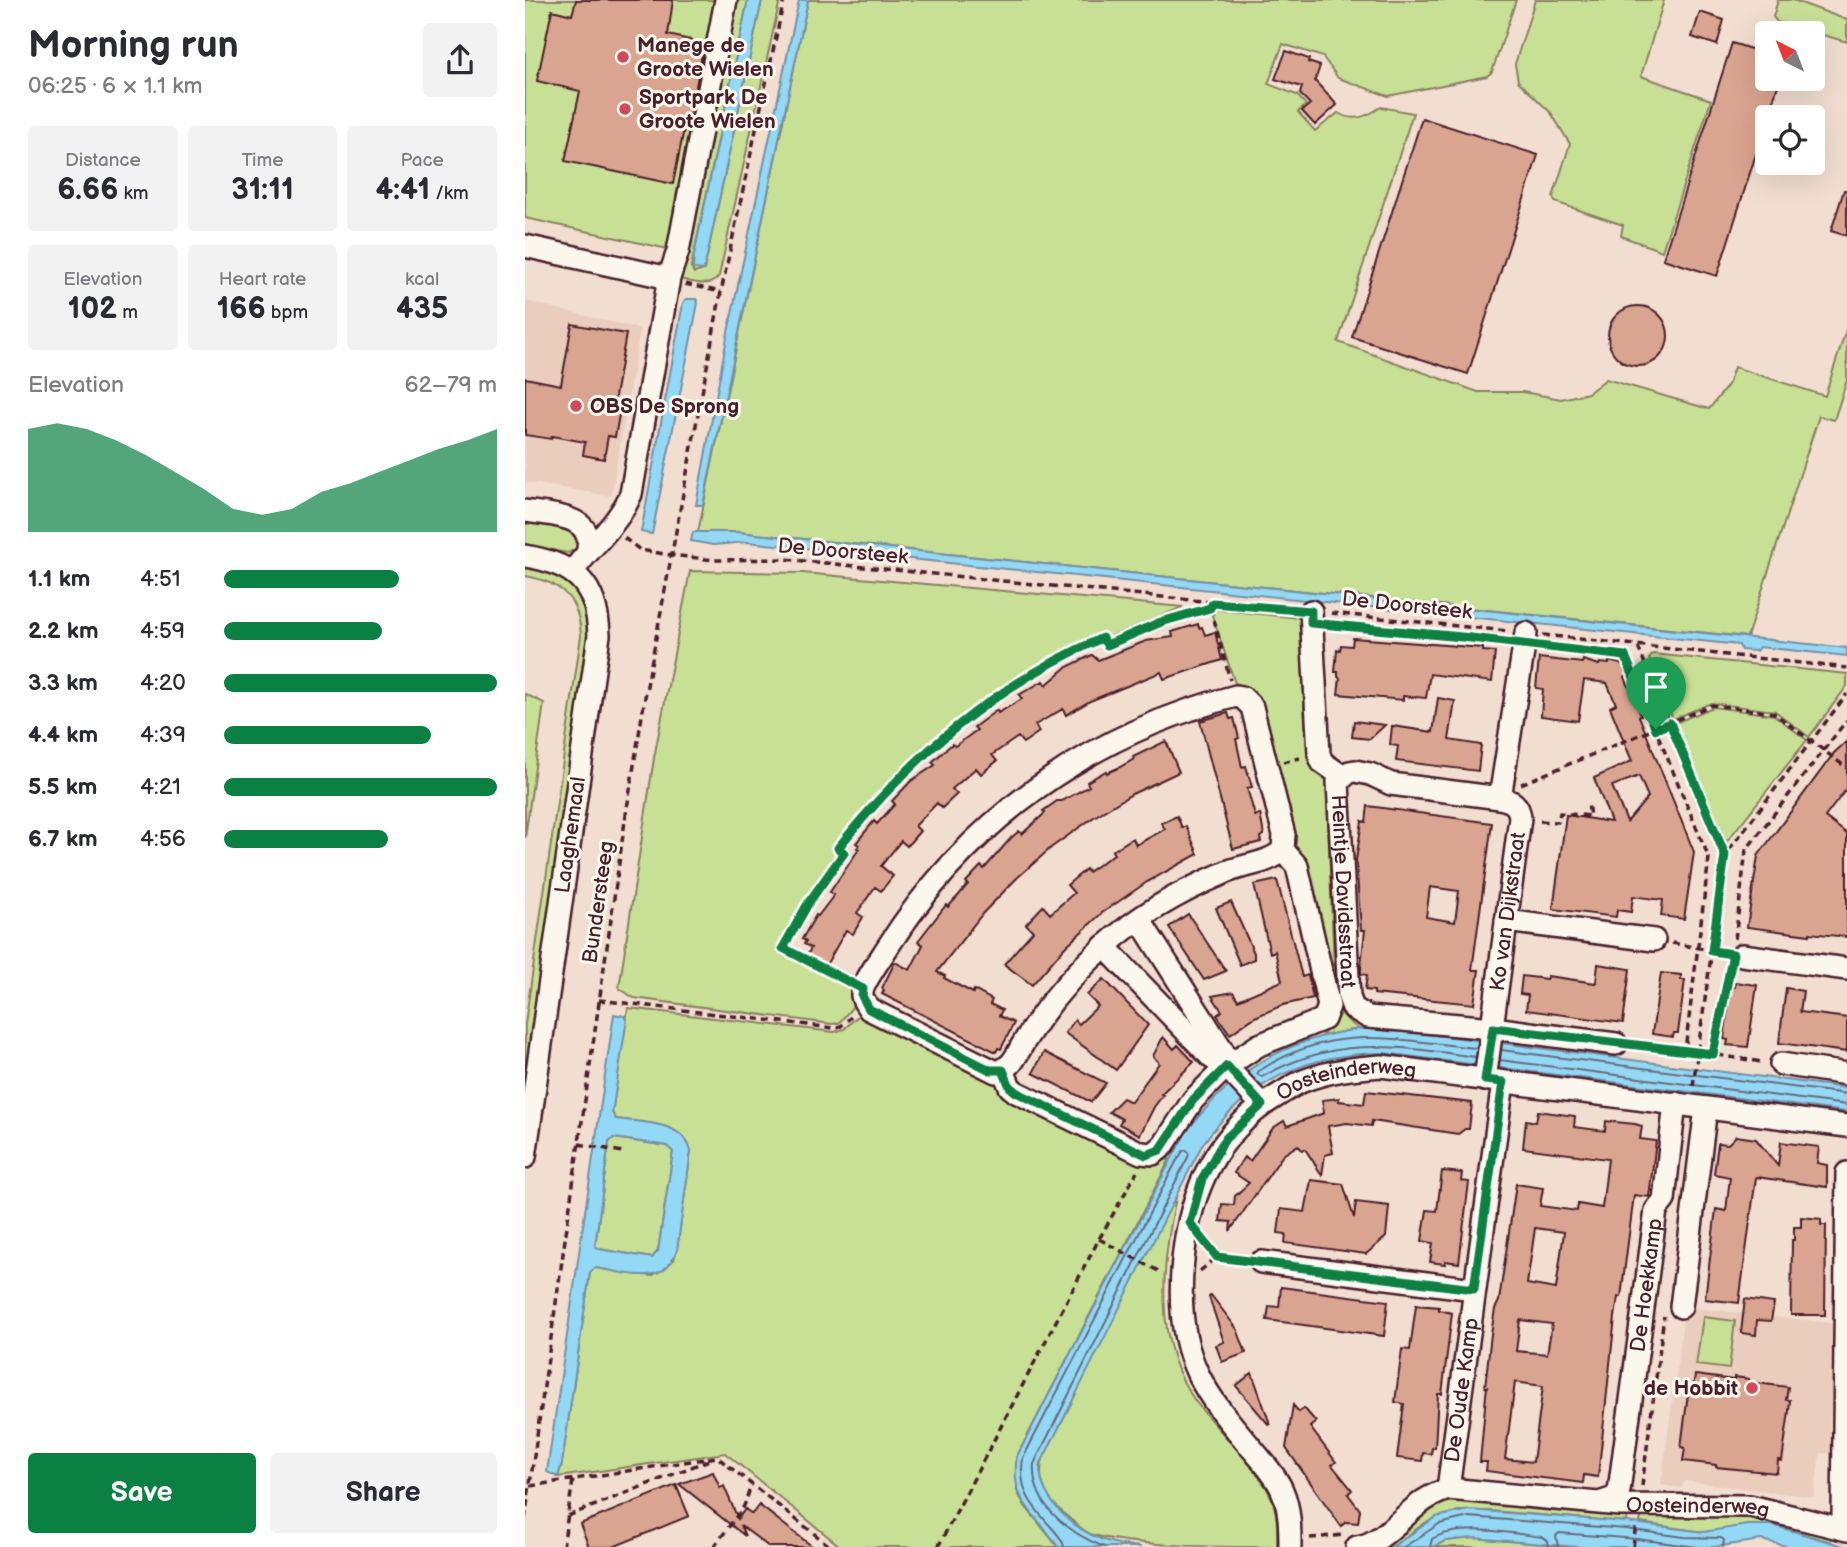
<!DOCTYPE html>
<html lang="en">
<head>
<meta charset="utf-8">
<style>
	:root { --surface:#fff; --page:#f2f2f3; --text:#2b2b33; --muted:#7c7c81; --accent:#0b8043 }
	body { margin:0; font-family:"Balsamiq Sans",sans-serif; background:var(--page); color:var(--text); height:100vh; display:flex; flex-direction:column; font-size:26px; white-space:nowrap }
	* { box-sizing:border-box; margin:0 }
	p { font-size:23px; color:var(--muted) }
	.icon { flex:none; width:38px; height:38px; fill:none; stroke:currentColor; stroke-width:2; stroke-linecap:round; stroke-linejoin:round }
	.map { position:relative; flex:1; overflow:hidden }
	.side { display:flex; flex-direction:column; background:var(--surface); width:525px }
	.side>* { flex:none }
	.needle { width:46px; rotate:318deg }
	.tools { position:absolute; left:1230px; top:21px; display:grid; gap:14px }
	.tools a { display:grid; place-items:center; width:70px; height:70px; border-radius:7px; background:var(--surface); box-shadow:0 7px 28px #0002; font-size:35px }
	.pin { position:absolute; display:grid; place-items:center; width:60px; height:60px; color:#fff; margin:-72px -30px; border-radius:50% 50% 50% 0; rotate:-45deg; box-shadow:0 0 7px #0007 }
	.pin .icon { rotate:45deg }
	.round { display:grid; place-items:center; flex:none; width:74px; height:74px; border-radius:7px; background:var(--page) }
	.head { display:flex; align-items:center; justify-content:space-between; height:119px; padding:0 28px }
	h1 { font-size:38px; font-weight:700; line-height:52px }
	.stats { display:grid; grid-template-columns:repeat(3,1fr); gap:10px; height:119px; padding:7px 28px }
	.stats div { display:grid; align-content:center; border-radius:7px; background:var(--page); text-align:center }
	.stats b { font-size:30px; font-weight:700 }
	.stats small { font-size:19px; font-weight:400 }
	.stats p { font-size:19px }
	.chart { height:196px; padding:14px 28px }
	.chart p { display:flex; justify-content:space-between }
	.chart svg { width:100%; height:126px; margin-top:7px; fill:var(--accent); opacity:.7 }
	.primary-button { display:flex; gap:14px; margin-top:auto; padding:14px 28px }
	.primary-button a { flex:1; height:80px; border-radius:7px; background:var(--accent); color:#fff; font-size:28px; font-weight:700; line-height:80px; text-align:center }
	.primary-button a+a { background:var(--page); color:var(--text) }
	ul { padding:0 28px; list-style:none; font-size:23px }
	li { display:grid; grid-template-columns:112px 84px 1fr; align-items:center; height:52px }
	li i { height:18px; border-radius:9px; background:var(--accent) }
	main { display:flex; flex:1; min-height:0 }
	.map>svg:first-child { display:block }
	.built { fill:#eacdbd }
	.green { fill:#c8e096; stroke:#898060; stroke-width:2 }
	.water { fill:#93d9f5; stroke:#768fa4; stroke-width:2; fill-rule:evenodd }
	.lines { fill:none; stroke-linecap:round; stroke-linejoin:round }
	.shore { stroke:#67697c; stroke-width:2 }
	.building { fill:#daa590; stroke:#4a1f2b; stroke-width:2; fill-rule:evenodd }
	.minor-casing { stroke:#4a1f2b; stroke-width:26 }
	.path { stroke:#4a1f2b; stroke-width:3.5; stroke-dasharray:7 5; stroke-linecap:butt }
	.minor { stroke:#fbf7ec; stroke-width:21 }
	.route-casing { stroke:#fff; stroke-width:14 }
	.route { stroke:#0b8043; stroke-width:9 }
	.poi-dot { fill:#d1495b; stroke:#fbf7ec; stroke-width:2.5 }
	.labels { text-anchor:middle; stroke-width:6; stroke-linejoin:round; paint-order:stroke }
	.poi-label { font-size:21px; font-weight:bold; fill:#4a1f2b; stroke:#fbf7ec; text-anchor:start }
	.street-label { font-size:21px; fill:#4a1f2b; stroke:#fbf7ec }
</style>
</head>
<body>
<main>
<section class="side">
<div class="head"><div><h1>Morning run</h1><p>06:25 · 6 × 1.1 km</p></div><a class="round"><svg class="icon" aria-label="share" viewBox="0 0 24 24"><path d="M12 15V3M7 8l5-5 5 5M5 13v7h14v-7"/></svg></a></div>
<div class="stats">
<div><p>Distance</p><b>6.66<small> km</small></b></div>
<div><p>Time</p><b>31:11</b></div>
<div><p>Pace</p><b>4:41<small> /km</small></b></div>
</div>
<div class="stats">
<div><p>Elevation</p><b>102<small> m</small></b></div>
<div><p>Heart rate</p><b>166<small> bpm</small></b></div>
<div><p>kcal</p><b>435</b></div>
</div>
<div class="chart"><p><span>Elevation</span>62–79 m</p>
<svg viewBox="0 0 160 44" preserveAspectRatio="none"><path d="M0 44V8L10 6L20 8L30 12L40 17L50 23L60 29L70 36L80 38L90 36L100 30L110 27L120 23L130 19L140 15L150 12L160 8V44z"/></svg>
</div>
<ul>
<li><b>1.1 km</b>4:51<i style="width:64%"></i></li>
<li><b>2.2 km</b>4:59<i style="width:58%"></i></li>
<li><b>3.3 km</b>4:20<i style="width:100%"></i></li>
<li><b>4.4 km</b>4:39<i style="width:76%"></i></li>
<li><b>5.5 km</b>4:21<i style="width:100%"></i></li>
<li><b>6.7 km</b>4:56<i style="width:60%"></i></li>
</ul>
<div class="primary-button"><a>Save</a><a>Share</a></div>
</section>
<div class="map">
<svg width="1322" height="1547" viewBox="0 0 1322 1547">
	<rect width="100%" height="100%" fill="#f1ded0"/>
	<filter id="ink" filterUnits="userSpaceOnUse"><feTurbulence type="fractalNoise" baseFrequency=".0143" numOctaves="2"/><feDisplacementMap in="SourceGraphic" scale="14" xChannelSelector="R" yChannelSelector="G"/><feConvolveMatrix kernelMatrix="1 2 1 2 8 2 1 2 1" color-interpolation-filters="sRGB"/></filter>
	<g filter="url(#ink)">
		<path class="built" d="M0,301L115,329L86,496L0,482Z
			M1160,1307L1307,1323L1305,1454L1295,1453L1289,1497L1159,1481L1157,1488L1136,1485Z"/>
		<path class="green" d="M0,0H223L166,267L169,273L179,270L237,0H255L194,276C184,290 166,281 151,278L157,252L0,218Z
			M283,0H991L967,72L962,76L863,96L813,78L798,57L758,44L743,84L772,95L781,105L773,112L790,131L813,113C829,122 841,117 856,107L888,113L813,342L953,392H998L1036,399L1063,393L1081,379L1184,409L1203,385L1209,367L1300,396L1322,327V380L1309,420L1294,416L1222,637L212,532H173Z
			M1010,0H1139L1116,76L1186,100L1137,251L1096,236L1098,225L1030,202L1028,197L1045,144L1026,113L993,81L990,64Z
			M1253,0H1268L1322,20V42L1252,22L1248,17Z
			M0,518L46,526L56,546L43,553L0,546Z
			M0,566C21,569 52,580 59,603C62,614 64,625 66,636L0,1092V1024L56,636C54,599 37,582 0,576Z
			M165,571L278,573L658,607L580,639L575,633C469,689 383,752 309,848L314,855L284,900L256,948L330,988V1004L314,1023L307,1024L109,998L94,988L129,758Z
			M685,609L775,618L781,739L784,752L806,775L803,780L802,794L810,996C813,1012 821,1021 834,1029L797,1036L812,1015L811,1007L768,851L739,728L726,689L710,683Z
			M1128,654L1322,674V686L1284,737L1250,711L1186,703L1148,719L1125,663L1124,659Z
			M0,694L19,703L0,838Z
			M1188,707L1249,715L1282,740L1202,841L1198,838L1150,723Z
			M103,1008L309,1032L319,1029L335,1014L463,1076L618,1163L645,1159L492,1456V1491L500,1506L533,1547H316L200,1453L33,1477L37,1463L65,1272L70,1268L127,1276L149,1260L152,1249L166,1151C158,1122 115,1123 91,1119L87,1113Z
			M89,1138L143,1146L148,1152L133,1251L127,1258L74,1249L70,1246L84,1142Z
			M652,1193C637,1260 627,1343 671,1402C691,1430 734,1467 747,1499C753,1514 752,1531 752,1547C704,1547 605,1547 565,1534C554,1528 544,1518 535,1510C517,1494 511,1476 520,1453Z
			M1178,1317L1210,1321L1204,1369L1171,1365Z
			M918,1499L1102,1515L1101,1522L965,1511H933L900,1523L867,1547H852Z
			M1204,1509L1305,1531L1306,1542L1247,1525L1179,1532L1115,1523L1117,1511Z
			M949,1538L1050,1547H908L920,1541Z"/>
		<path class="water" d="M223,0H237L179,270L168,269L169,255Z
			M274,0H283L178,505H171L203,332Z
			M161,299H171L173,303L127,534L116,532L158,303Z
			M168,532H212L1322,648V656L1234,647L1231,651L1216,650L1214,645L222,542L188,545L166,541Z
			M89,1014L99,1016L102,1019L87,1113L91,1119C117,1123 157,1120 166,1151L152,1250C139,1289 102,1272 70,1268L65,1272L37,1463L33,1477L22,1472ZM89,1138L143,1146L148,1152L133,1251L127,1258L74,1249L70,1246L84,1142Z
			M834,1029H858L976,1043L1322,1088V1112L859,1053C780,1053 723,1082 677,1145L515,1465C514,1502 554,1535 589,1543C598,1545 607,1546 616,1547H533C511,1512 484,1503 492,1456L659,1135C705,1073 756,1040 834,1029Z
			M944,1510L1101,1522L1179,1532L1222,1525H1247L1322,1547H1265L1236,1540L1190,1547H1052L949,1538L920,1541L908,1547H867L911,1517Z"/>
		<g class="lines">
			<path class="shore" d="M976,1050L1322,1094
				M951,1057C871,1046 811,1035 737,1077L732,1074L734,1071C808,1022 870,1040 952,1048
				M975,1060L1322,1105
				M539,1547C538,1539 532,1534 527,1528C506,1505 493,1490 498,1458L651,1162L658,1151L662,1150L664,1155L509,1464C506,1505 544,1533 579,1547
				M879,1547L914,1524L944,1517L1101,1529L1159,1537L1196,1538L1199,1540L1198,1547
				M905,1547L907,1539C934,1523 986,1533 1017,1537L1023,1541L1024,1547
				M1033,1547L1031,1536L1034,1533L1112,1539L1172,1547"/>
		</g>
		<path class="building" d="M51,0H148L143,35L179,43L166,114H162L148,184L40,161L55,91L12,81L27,10L47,15Z
			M1175,12L1199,20L1192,45L1167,37Z
			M1207,43L1242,54V79H1255L1192,276L1138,259Z
			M761,51L784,59L783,62L795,66L790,81L812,105L790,125L777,111L785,104L775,94L777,87L750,79Z
			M897,118L1013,155L943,374L827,337Z
			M1319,190H1322V236L1306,231Z
			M1083 336a30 30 0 1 1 60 0a30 30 0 1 1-60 0Z
			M47,324L101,334L88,408L95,410L90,437L83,436L79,459L58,455L60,442L27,436L26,439L0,435V378L36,385Z
			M673,624L674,628L677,627L680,635L690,632L697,660L639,679L636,672L565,701L541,715L538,709L510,725L514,732L498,743L493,737L467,755L472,761L456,774L451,768L427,789L432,794L417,808L412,803L390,826L395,831L382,846L376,841L356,866L368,876L356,891L350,887L332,913L338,917L328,934L321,930L300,967L281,957L286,948L279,944L281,941L277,939L291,915L293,916L309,895L305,892L334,849L332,848L334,845L331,843L349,821L352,824L370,804L367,801L386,781L410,765L407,762L427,744L430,746L452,730L449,727L472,710L473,713L497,699L494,695L518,681L521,685L542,667L567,655L573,660L621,641L648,637L647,632Z
			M828,638L958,648V651L970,652L967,682L905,674L901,698L878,696V700L813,694L815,678L813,677V672H810L812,650H815L816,645L827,646Z
			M1014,658L1057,663L1058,660L1074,665L1075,663L1084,664V661L1099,665L1103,676L1100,677L1116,715L1114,716L1169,852L1159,919L1136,916L1138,900L1108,896L1106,912L1092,910L1091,917L1028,909L1041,815L1086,822L1069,778L1107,761L1085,707L1091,704L1082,683L1059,680L1053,721L1016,716L1018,689L1011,688ZM1114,776L1123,797L1102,822L1087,786Z
			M913,698L930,701L924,740L956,745L953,771L871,761L873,746L865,745L867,726L908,732Z
			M703,713L705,719L709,718L714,738L711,739L717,767L721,766L727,787L722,788L730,816L735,814L739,835L735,837L736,842L708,849L675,721Z
			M829,721L860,725L845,739L827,737Z
			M641,741L654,772L607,794L569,817L527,847L492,878L458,913L412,972L420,976L419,978L448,993L449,990L467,1000L465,1004L477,1010L474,1016L489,1023L476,1049L473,1048L471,1052L357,994L359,990L357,988L370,962L385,970L398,945L393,941L421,905L423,907L434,895L443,884L441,882L456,866L459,869L486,838L494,831L497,834L520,813L518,811L532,801H537L564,786L562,782L581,771L582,773L595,767L609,759L608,757Z
			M1322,741V788L1300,817L1322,834V937L1285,933V935L1222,927L1233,856L1309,753Z
			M843,806L967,823L947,970H954L949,1004L849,994V991L840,990L842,975L836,974V965L840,930H836L831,860L837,821L841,822ZM905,887L934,891L930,922L901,917Z
			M652,816L657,828L661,826L673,854L622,882L577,913L539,948L507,985L479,964L508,931L501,924L518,906L525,914L549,893L542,885L561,869L563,872L589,854L587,851L608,838L611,845L640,829L636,823Z
			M752,880L777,977L783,975L788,998L758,1005L730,1017L705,1034L692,1015L697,1011L687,996L708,992L713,1000L757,981L750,951L745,953L729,885Z
			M706,902L729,953V959L715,965L691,908Z
			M663,914L701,971L679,980L644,927Z
			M1073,964L1105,969L1098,1023L1001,1010L1003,995L995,994L997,976L1022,979V976L1071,983Z
			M1136,973L1156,975V980H1160L1153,1033H1149L1148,1037L1127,1034Z
			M579,979L623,1025L591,1070L540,1033L550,1020L554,1024L573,1006L562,995Z
			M1210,982L1232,985L1223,1047L1202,1045L1203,1040L1199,1039L1206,986L1210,987Z
			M1261,988L1278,991L1275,1012L1322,1018V1052L1254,1043Z
			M638,1037L649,1049L653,1045L669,1062L636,1094L638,1095L629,1107L615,1135L594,1124L597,1119L584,1112L598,1098L606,1102L634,1063L628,1056Z
			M519,1052L581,1083L566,1102L508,1073Z
			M841,1091L947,1103L944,1129H940L933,1134L847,1121L846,1126L822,1123L803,1126L808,1153L800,1155L797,1175L780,1149L777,1150L773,1145L758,1155L705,1231L706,1222L695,1221L697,1204L709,1205L710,1196L724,1183L709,1173L719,1157L725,1161L748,1128L759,1121L762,1126L799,1113L797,1100L814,1098V1101L839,1104Z
			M1013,1111L1050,1116L1049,1127L1080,1131L1081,1121L1110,1124L1117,1126L1115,1139L1131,1141L1124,1197L1109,1195L1096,1297H1093L1090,1317L1073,1477L1059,1475L1058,1483L961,1471L962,1462H955L961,1395L962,1387H960L966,1334L970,1309L974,1301L991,1184L1018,1188L1015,1206L1052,1211L1053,1204L1077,1208L1083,1159L998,1148L1001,1120L1011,1122ZM1010,1228L1039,1232L1031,1289L1002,1284ZM995,1320L1027,1324L1022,1354L991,1351ZM990,1382L1018,1386L1008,1462L980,1459Z
			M1211,1136L1231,1139L1253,1166L1256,1142L1294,1147L1292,1163L1302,1165V1187L1231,1177L1214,1303L1180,1299L1191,1209L1201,1211L1205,1177L1189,1174L1193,1143L1203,1144Z
			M917,1171L937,1173L936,1181L944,1182L934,1263L920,1261V1264L905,1262L908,1243L897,1241L902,1210L912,1211Z
			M786,1180L818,1184L829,1218L831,1202L864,1206L861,1237L841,1254L760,1243L761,1234L753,1233L756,1209L780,1212Z
			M1276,1217L1296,1219V1225H1301L1300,1315H1266L1267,1240H1269V1227H1276Z
			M756,1287L863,1301L859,1336L742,1320L744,1306L754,1307Z
			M686,1295L712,1329L721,1353L697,1362L691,1345L699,1342L684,1297Z
			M1220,1299L1249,1303L1246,1321L1232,1320L1231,1335L1216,1333Z
			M891,1305L914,1307V1310L927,1313L917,1394H913L910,1448H907L906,1454L898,1453L897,1461L872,1458L879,1404L870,1402L877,1349L885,1350Z
			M727,1373L745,1424L744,1425L711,1386Z
			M1170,1375L1209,1380V1377L1224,1379V1382L1263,1387L1261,1400H1265L1264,1411L1257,1461L1253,1460L1252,1473L1191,1467V1465L1158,1461L1160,1448L1156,1447L1163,1394L1164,1387H1168Z
			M768,1405L774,1412L779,1408L791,1422L785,1427L811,1462L807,1465L827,1490L823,1494L835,1510L833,1523L821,1522L816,1526L761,1448Z
			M188,1472L195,1488L199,1486L213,1519L220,1509L227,1514L234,1505L288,1547H244L215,1525L220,1536L154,1484Z
			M151,1485L164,1516L88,1547H64L55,1524Z"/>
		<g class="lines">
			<g class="minor-casing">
				<g id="minor">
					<path d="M0,246L144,278L106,494C94,523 66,546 47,572"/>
					<path d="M144,278L153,251L201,0"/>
					<path d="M0,511C25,515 68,514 63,549"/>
					<path d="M0,556C50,564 72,583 74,635L0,1157"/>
					<path d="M786,611L794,754L797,762L817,776"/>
					<path id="s1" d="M1001,633L975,798L866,784L845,774L830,771L824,772L813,782L824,997L828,1008L843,1017L968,1028L1091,1044"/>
					<path d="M614,919L698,1051L702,1066L710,1076L737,1105"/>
					<path d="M981,921L1129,940"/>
					<path d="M579,946L687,1058L702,1066"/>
					<path d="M1217,955L1322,969"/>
					<path d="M1256,1064L1322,1074"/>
					<path d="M478,1070L485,1087L491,1092L616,1153L628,1154L638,1146L668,1100L702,1066L734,1045L799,1019L804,1006L772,866L758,850L759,835L727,707L717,697L711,696C563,734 444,820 362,948C356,958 336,985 337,995C337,1000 341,1004 344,1009L471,1072C488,1068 491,1055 499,1042C521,1006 549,973 581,945C615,914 657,891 699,873C716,865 744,864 758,850"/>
					<path id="s2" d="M960,1080L995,818C994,805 988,801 975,798"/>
					<path d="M1322,1173L1318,1515L1322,1524"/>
					<path d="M736,1262L949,1289"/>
					<path d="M1156,1307L1181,1108"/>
					<path id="s3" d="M923,1489L978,1082"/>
					<path id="s4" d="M1077,1502L1089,1498L1094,1491L1131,1210L1139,1200L1150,1103"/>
					<path id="s5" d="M765,1547C765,1528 765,1508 757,1490C751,1476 739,1463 729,1451C709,1427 687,1403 673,1374C656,1339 654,1299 658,1260C665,1189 692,1131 755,1094C762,1090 770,1084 778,1081C803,1071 829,1068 856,1066L1322,1126"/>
					<path id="s6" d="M832,1547C855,1544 875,1519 893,1505C902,1497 912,1493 923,1489L1095,1505L1225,1506L1322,1530"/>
				</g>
			</g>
			<path class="path" d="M160,284L196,292
				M99,538L115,550L146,555L190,560L260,559L766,610
				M686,608L705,680
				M806,613L982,631
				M806,625L980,643
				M1018,635L1322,668
				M1019,647L1100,656L1184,858L1160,1050
				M1113,647L1200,855
				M758,762L775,758
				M996,784L1187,705L1249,713L1322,768
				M1015,821L1033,822L1035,813L1065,816L1063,804
				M1210,939L1221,850L1322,720
				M1147,943L1201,953
				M320,980L258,948L284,902L319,853L313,848C385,757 470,686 577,638L582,645L636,622L686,608L688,603
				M74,1000L308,1028L316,1026L326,1017
				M1109,1046L1160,1050L1237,1062
				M1188,1054L1205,967
				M1168,1086L1200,855L1322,694
				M54,1144L98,1152
				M574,1239L637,1273
				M680,1241L692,1257L717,1260
				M675,1271L692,1257
				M5,1486L192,1457L306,1547
				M1117,1486L1139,1316
				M43,1516L184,1460
				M0,1519L100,821L121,691L196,292L259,0
				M785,1538L819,1535
				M38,1547L48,1480
				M189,1547L219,1506L227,1483
				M413,1547L574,1239L612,1172
				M1108,1547L1111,1524"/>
			<use href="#minor" class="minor"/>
		</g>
	</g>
	<g class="lines" filter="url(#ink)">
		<g class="route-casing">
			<path id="route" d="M688,603L786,611V623L937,637L1100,656L1131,729L1145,723L1200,855L1187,951L1208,954L1188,1054L968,1028L960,1080L978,1082L949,1289L692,1257L665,1223L677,1179L700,1139L737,1105L702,1066L668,1100L635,1150L621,1155L491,1092L485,1087L478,1070H465L344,1009L337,996L338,989L258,948L284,902L319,853L313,848C386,756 469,686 577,638L582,645L636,622L685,608Z"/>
		</g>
		<use href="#route" class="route"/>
	</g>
	<g class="poi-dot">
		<circle cx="98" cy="57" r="7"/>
		<circle cx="100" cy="109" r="7"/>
		<circle cx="51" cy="406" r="7"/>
		<circle cx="1227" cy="1388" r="7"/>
	</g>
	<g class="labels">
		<g class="poi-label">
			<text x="112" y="52">Manege de<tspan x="112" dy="24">Groote Wielen</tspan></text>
			<text x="114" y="104">Sportpark De<tspan x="114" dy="24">Groote Wielen</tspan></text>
			<text x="65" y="413">OBS De Sprong</text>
			<text x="1213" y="1395" text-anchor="end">de Hobbit</text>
		</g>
		<g class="street-label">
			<text transform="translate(318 551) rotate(5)" y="7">De Doorsteek</text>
			<text transform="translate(882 605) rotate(6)" y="7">De Doorsteek</text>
			<text transform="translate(45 835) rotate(-82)" y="7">Laaghemaal</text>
			<text dy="7" stroke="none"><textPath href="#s1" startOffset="446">Heintje Davidsstraat</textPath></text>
			<text transform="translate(73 902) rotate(-82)" y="7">Bundersteeg</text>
			<text dy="7" stroke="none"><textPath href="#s2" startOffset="170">Ko van Dijkstraat</textPath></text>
			<text dy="7" stroke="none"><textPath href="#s5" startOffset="588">Oosteinderweg</textPath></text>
			<text dy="7" stroke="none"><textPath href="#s4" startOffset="229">De Hoekkamp</textPath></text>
			<text dy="7" stroke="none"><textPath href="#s3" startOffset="100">De Oude Kamp</textPath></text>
			<text dy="7" stroke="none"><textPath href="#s6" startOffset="360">Oosteinderweg</textPath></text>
		</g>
	</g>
</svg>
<div class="tools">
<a><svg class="needle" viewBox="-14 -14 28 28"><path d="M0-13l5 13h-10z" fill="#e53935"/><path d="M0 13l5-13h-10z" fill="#7c7c81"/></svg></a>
<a><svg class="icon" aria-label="locate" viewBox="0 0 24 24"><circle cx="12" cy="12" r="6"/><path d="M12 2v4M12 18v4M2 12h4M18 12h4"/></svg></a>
</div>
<div class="pin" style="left:1131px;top:729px;background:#1e9e55"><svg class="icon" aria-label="arrive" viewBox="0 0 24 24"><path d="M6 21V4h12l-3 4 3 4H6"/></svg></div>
</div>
</main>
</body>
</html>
